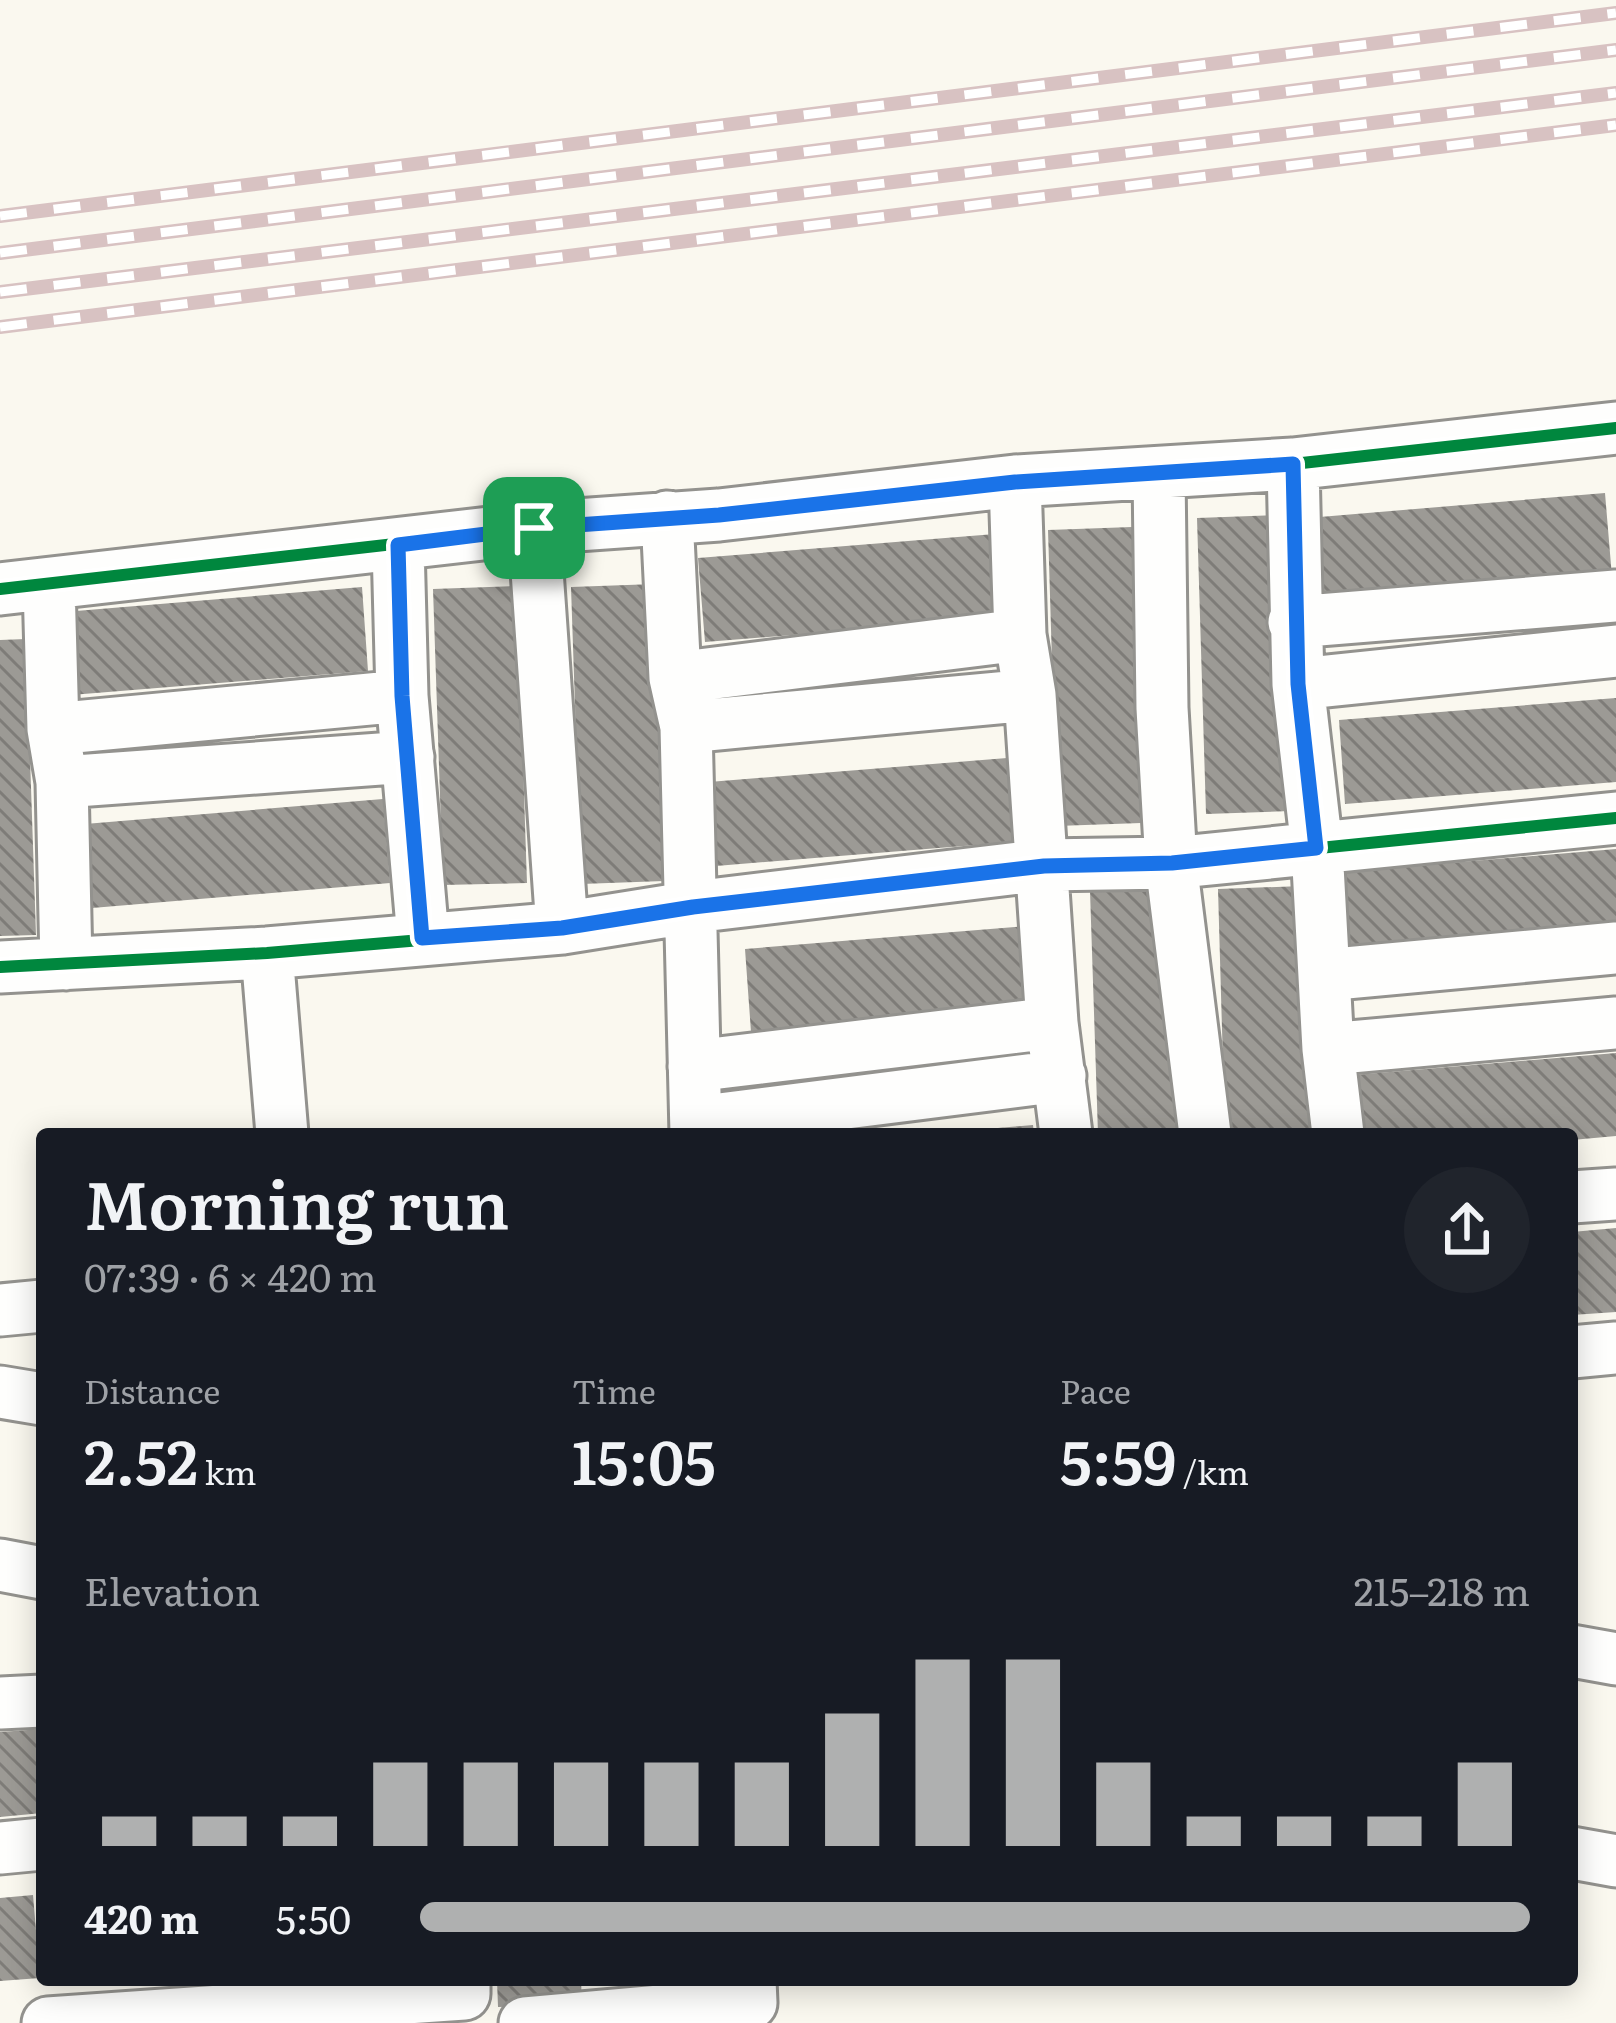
<!DOCTYPE html>
<html lang="en">
<head>
<meta charset="utf-8">
<style>
	:root { --surface:#171b24; --page:#20242c; --text:#f1f3f6; --muted:#9ea1a6; --accent:#afb0b0 }
	body { margin:0; font-family:Literata,serif; background:var(--page); color:var(--text); height:100vh; display:flex; flex-direction:column; font-size:45px; white-space:nowrap }
	* { box-sizing:border-box; margin:0 }
	p { font-size:39px; color:var(--muted) }
	.icon { flex:none; width:66px; height:66px; fill:none; stroke:currentColor; stroke-width:2; stroke-linecap:round; stroke-linejoin:round }
	.map { position:relative; flex:1; overflow:hidden }
	.side { position:absolute; left:36px; top:1128px; width:1542px; height:858px; display:flex; flex-direction:column; background:var(--surface); border-radius:12px; box-shadow:0 6px 30px #0003 }
	.side>* { flex:none }
	.pin { position:absolute; display:grid; place-items:center; width:102px; height:102px; color:#fff; margin:-51px; border-radius:24px; box-shadow:0 6px 18px #0006 }
	.round { display:grid; place-items:center; flex:none; width:126px; height:126px; border-radius:63px; background:var(--page) }
	.summary { display:flex; align-items:center; justify-content:space-between; height:204px; padding:0 48px }
	h1 { font-size:66px; font-weight:600; line-height:90px }
	.metrics { display:grid; grid-template-columns:repeat(3,1fr); gap:18px; height:204px; padding:12px 48px }
	.metrics div { display:grid; align-content:center }
	.metrics b { font-size:60px; font-weight:600 }
	.metrics small { font-size:33px; font-weight:400 }
	.metrics p { font-size:33px }
	.chart { height:336px; padding:24px 48px }
	.chart p { display:flex; justify-content:space-between }
	.chart svg { width:100%; height:216px; margin-top:12px; stroke:var(--accent); stroke-width:6 }
	ul { padding:0 48px; list-style:none; font-size:39px }
	li { display:grid; grid-template-columns:192px 144px 1fr; align-items:center; height:90px }
	li i { height:30px; border-radius:15px; background:var(--accent) }
	.map>svg:first-child { display:block }
	.building { fill:url(#building-back-hatch) }
	.lines { fill:none; stroke-linecap:round; stroke-linejoin:round }
	.minor-casing { stroke:#93928e; stroke-width:57 }
	.minor { stroke:#fefefd; stroke-width:51 }
	.rail-casing { stroke:#d8c2c2; stroke-width:14 }
	.rail { stroke:#fff; stroke-width:9; stroke-dasharray:27; stroke-linecap:butt }
	.cycleway-casing { stroke:#fff; stroke-width:20 }
	.cycleway { stroke:#00873e; stroke-width:12 }
	.route-casing { stroke:#fff; stroke-width:24 }
	.route { stroke:#1a73e8; stroke-width:15 }
</style>
</head>
<body>
<div class="map">
<svg width="1616" height="2023" viewBox="0 0 1616 2023">
	<defs>
		<pattern id="building-back-hatch" width="6" height="6" patternUnits="userSpaceOnUse" patternTransform="scale(3)"><rect width="6" height="6" fill="#9c9a95"/><path d="M-1 5l2 2M0 0l6 6M5-1l2 2" fill="none" stroke="#7e7c78"/></pattern>
	</defs>
	<rect width="100%" height="100%" fill="#faf8ef"/>
	<path class="building" d="M1605,493L1612,577L1315,601L1308,518Z
		M1281,515L1290,811L1206,814L1197,518Z
		M1132,527L1141,823L1057,826L1048,530Z
		M995,534L1002,618L705,642L698,558Z
		M655,584L664,881L581,884L571,587Z
		M517,586L527,883L443,885L433,589Z
		M362,587L368,671L71,695L64,612Z
		M26,639L36,935L0,936V640Z
		M1616,698V782L1345,804L1339,720Z
		M1007,758L1013,842L716,866L709,782Z
		M383,799L390,883L92,908L85,824Z
		M1616,849V933L1348,955L1341,872Z
		M1302,886L1310,1134H1225L1218,889Z
		M1174,888L1182,1134H1098L1090,891Z
		M1041,925L1049,1008L751,1032L745,949Z
		M1616,1053V1136L1572,1140V1134H1358L1354,1075Z
		M1033,1125L1034,1134H963V1131Z
		M1616,1228V1312L1572,1315V1232Z
		M42,1729V1813L0,1817V1732Z
		M33,1895L40,1978L0,1981V1898Z
		M497,1980H581L582,2005L498,2007Z
		M637,1980H721V1997L638,2000Z"/>
	<g class="lines">
		<g class="minor-casing">
			<path id="minor" d="M1293,464L1298,684L1317,848L1328,1049L1338,1134
				M1159,473L1162,708L1171,863L1205,1134
				M1015,481L1020,635L1030,695L1052,1023L1066,1134
				M667,517L675,678L686,727L696,1134
				M534,528L562,928
				M398,545L402,696L423,938
				M49,584L53,729L62,782L66,964
				M0,589L534,528L719,515L1015,481L1293,464L1616,428
				M1294,622L1616,596
				M675,678L1020,635
				M1298,684L1616,651
				M686,727L1030,695
				M53,729L402,696
				M62,782L408,757
				M267,953L282,1134
				M0,967L267,953L562,928L693,907L1044,865L1171,863L1616,818
				M1324,975L1616,948
				M1328,1049L1616,1023
				M694,1066L1052,1023
				M696,1122L1060,1076
				M1572,1197L1616,1194
				M0,1310L42,1306
				M1572,1352L1616,1348
				M0,1392L42,1399
				M0,1565L42,1573
				M1572,1651L1616,1659
				M0,1703L42,1701
				M0,1848L42,1844
				M1572,1853L1616,1861
				M48,2023L464,1994V1980
				M525,2023L751,2003L750,1980"/>
		</g>
		<use href="#minor" class="minor"/>
		<g class="rail-casing">
			<path id="rail" d="M0,216L1616,13
				M0,253L1616,50
				M0,292L1616,93
				M0,327L1616,125"/>
		</g>
		<use href="#rail" class="rail"/>
		<g class="cycleway-casing">
			<path id="cycleway" d="M0,589L534,528L719,515L1015,481L1293,464L1616,428
				M0,967L267,953L562,928L693,907L1044,865L1171,863L1616,818"/>
		</g>
		<use href="#cycleway" class="cycleway"/>
	</g>
	<g class="lines">
		<g class="route-casing">
			<path id="route" d="M1293,464L1298,684L1316,848L1172,863L1044,866L693,907L562,928L422,938L402,696L398,545L534,528L719,515L1015,482Z"/>
		</g>
		<use href="#route" class="route"/>
	</g>
</svg>
<div class="pin" style="left:534px;top:528px;background:#1e9e55"><svg class="icon" aria-label="arrive" viewBox="0 0 24 24"><path d="M6 21V4h12l-3 4 3 4H6"/></svg></div>
<section class="side">
<div class="summary"><div><h1>Morning run</h1><p>07:39 · 6 × 420 m</p></div><a class="round"><svg class="icon" aria-label="share" viewBox="0 0 24 24"><path d="M12 15V3M7 8l5-5 5 5M5 13v7h14v-7"/></svg></a></div>
<div class="metrics">
<div><p>Distance</p><b>2.52<small> km</small></b></div>
<div><p>Time</p><b>15:05</b></div>
<div><p>Pace</p><b>5:59<small> /km</small></b></div>
</div>
<div class="chart"><p><span>Elevation</span>215–218 m</p>
<svg viewBox="0 0 160 44" preserveAspectRatio="none"><path d="M5 44V38M15 44V38M25 44V38M35 44V27M45 44V27M55 44V27M65 44V27M75 44V27M85 44V17M95 44V6M105 44V6M115 44V27M125 44V38M135 44V38M145 44V38M155 44V27"/></svg>
</div>
<ul>
<li><b>420 m</b>5:50<i style="width:100%"></i></li>
</ul>
</section>
</div>
</body>
</html>
